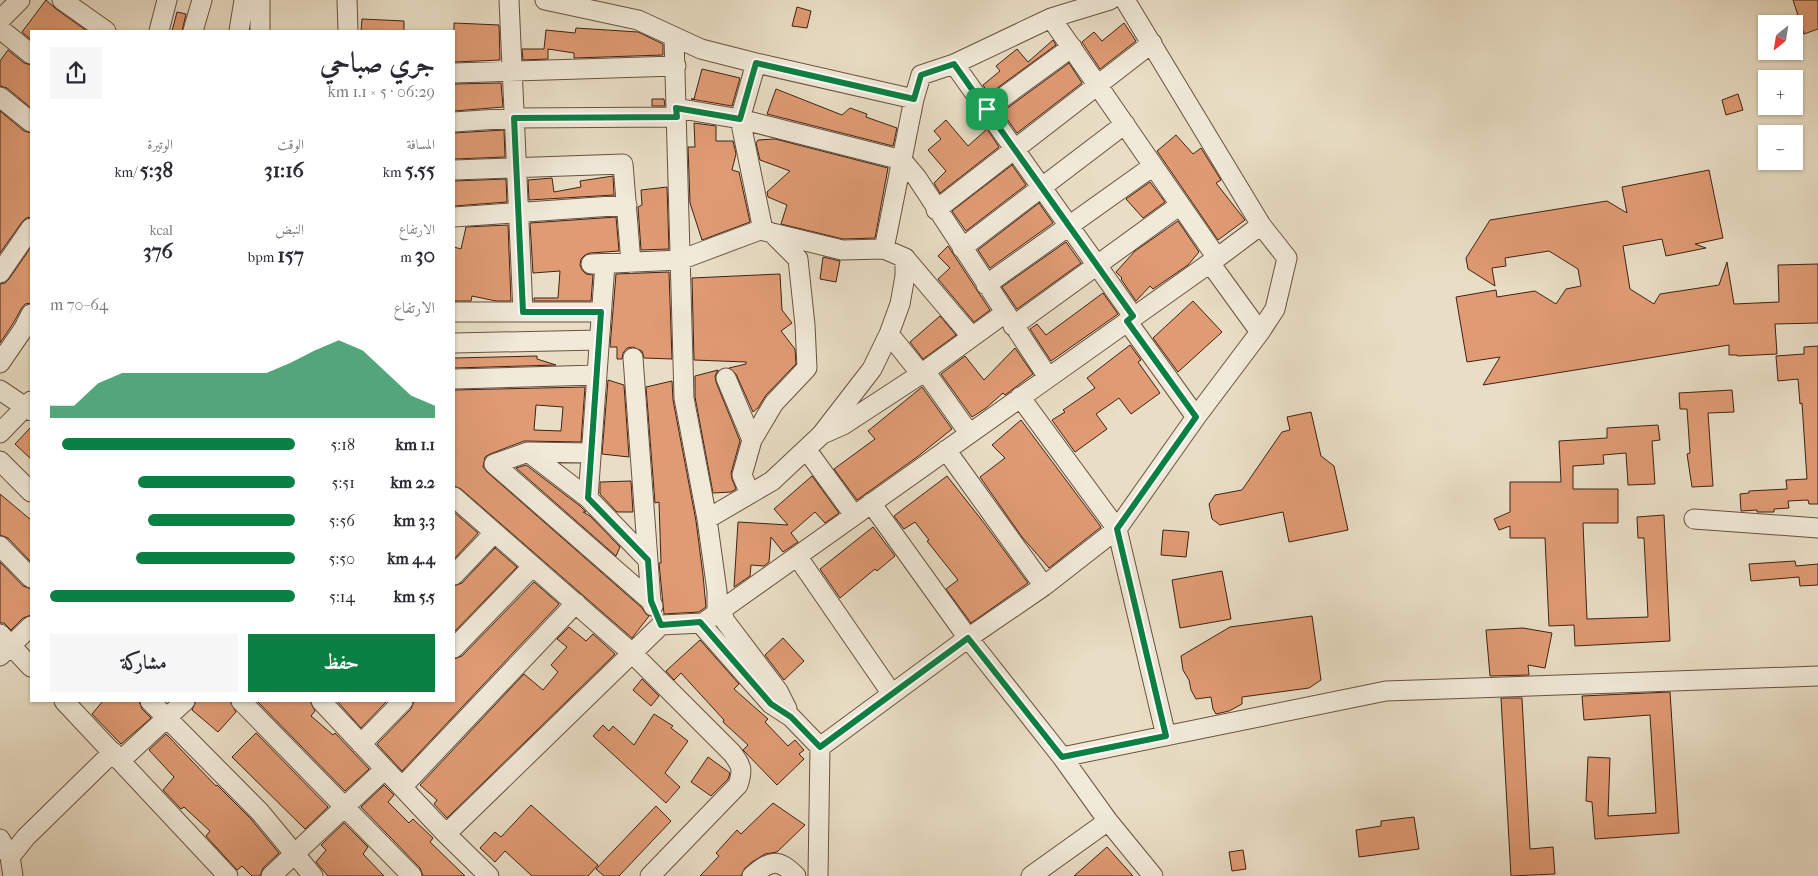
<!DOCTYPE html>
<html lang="ar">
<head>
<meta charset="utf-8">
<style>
	:root { --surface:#fff; --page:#f7f7f7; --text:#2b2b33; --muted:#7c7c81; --accent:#0b8043 }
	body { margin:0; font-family:"IM FELL French Canon",Amiri,serif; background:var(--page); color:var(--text); direction:rtl; height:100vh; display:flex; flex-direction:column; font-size:19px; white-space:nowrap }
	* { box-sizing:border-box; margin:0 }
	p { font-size:16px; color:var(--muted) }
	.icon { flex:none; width:28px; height:28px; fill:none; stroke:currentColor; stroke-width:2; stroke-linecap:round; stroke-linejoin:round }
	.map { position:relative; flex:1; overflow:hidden; direction:ltr }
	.details { position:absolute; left:30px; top:30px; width:425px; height:672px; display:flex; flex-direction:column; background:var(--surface); border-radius:0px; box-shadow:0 1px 4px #0004; direction:rtl }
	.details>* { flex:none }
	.needle { width:32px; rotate:210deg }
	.controls { position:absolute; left:1758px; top:15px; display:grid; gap:10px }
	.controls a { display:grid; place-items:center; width:45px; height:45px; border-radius:0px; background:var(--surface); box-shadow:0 1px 4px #0004; font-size:25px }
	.pin { position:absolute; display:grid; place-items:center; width:42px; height:42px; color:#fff; margin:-21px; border-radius:10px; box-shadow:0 2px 8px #0006 }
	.round { display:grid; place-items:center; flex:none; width:52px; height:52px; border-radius:0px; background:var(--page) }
	.overview { display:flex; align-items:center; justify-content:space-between; height:85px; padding:0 20px }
	h1 { font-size:28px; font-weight:800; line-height:38px }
	.stats { display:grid; grid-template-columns:repeat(3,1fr); gap:8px; height:85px; padding:5px 20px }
	.stats div { display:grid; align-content:center }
	.stats b { font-size:21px; font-weight:800 }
	.stats small { font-size:14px; font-weight:400 }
	.stats p { font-size:14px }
	.chart { height:140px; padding:10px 20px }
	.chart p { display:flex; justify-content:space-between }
	.chart svg { width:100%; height:90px; margin-top:5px; fill:var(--accent); opacity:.7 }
	.action { display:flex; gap:10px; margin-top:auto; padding:10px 20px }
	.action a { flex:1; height:58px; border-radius:0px; background:var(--accent); color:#fff; font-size:20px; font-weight:800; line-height:58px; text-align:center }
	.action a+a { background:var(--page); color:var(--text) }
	ul { padding:0 20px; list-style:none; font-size:16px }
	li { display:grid; grid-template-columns:80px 60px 1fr; align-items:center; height:38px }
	li i { height:12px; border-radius:6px; background:var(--accent) }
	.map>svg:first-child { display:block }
	.building { fill:#e09b74; stroke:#402213; fill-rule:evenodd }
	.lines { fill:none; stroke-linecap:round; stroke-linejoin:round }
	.minor-casing { stroke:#6a5140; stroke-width:21 }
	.minor { stroke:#f1ead9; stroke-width:19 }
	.route-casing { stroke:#fff; stroke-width:10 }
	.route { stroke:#0b8043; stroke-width:6 }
</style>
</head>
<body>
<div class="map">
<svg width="1818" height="876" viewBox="0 0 1818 876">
	<rect width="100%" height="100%" fill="#e9dec5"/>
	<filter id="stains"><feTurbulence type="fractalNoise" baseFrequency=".004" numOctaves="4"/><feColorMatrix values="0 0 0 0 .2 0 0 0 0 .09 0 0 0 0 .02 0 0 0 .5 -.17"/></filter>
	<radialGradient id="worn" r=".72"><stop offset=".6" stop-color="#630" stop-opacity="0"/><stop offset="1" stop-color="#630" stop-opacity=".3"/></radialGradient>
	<path class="building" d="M46,0L56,9L87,31H31V40L22,32Z
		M1793,0H1818V29L1804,34Z
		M797,7L811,11L807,28L792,26Z
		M177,12L186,14L182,31H172Z
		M362,19L404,21V31H361Z
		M454,23L499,25L500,60L454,62Z
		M1124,23L1136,41L1100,69L1082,42L1094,32L1102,41Z
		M576,28L638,32L663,44V55L574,58V53L548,49V59L523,60L522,49H544L546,30L575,33Z
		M1053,40L1056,45L989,94L983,85L1000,71L996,66L1017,49L1028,62Z
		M8,50L24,63L31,65V108L7,88L0,86V61Z
		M1069,63L1082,83L1017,133L1002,112Z
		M702,69L740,78L732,106L691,99H694Z
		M501,83L503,107L454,111V84Z
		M776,89L842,115L850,108L867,114L866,117L897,128L893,146L767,114Z
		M1738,94L1743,110L1726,115L1722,100Z
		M652,99H664L665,106H652Z
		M0,111L24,131L31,133V217L26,218L22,222L0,253Z
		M946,120L968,146L987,129L999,147L940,193L934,183L946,171L928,150L941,139L934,131Z
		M694,123L716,126V141H733L736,154L732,170L739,172L750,222L702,240L690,203L688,147H695Z
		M504,130L505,157L454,159V133Z
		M1176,135L1193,154L1201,148L1221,180L1216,183L1245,220L1218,240L1157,151Z
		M775,139L888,168L875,238L843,239L781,224L787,205L768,197L767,192L790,171L760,160L756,143L758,140Z
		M1012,165L1026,185L966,231L952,211Z
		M1709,170L1723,238L1695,244L1706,248L1666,256L1662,239L1623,246L1630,289L1654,304L1660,294L1719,285L1727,262L1734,304L1779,302L1778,265L1818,264V323L1775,324L1777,354L1737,356V355H1729V345L1483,385L1500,357L1467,362L1456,297L1496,290L1497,297L1535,291L1556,304L1566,289L1581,286L1578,269L1549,251L1505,258L1506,266L1492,268L1495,286L1468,269L1466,258L1490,220L1607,201L1627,213L1622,187Z
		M613,176L614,195L529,200L528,180L552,178L554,192L581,187L580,181Z
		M506,179L507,202L454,206V181Z
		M1150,182L1165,202L1143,218L1126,199Z
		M667,187L669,249L641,250L638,207L642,205L641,190Z
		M1039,203L1053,223L990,268L978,250Z
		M616,217L619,251L590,253L585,255L581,259L580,265L582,270L586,274L593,275L591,301H534V298H558L560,271L533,273L530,223Z
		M1178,221L1199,252L1188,265L1153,289L1150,286L1136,301L1121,279L1122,278L1116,272L1135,251Z
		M508,225L511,301H496L472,296L471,301H454V247L461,249L466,227Z
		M1066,242L1081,263L1017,309L1002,287Z
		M948,246L990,310L974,322L938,279L950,268L938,256Z
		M31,247V303L25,304L21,309L14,322L0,343V284L5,283L9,279Z
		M823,257L840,261L836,282L820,279Z
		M669,272L672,359L644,358L642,351L633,347L627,348L623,353L622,359H617V347H610L616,274Z
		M780,274L782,310L792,323L781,331L795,349L796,364L766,395L758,408L753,412L736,374L729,368L746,364V362L694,360L692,278Z
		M1103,293L1118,314L1051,361L1030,329L1037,324L1046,335Z
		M1193,301L1222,332L1178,372L1153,338Z
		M940,316L956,335L923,359L910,342Z
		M1130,345L1141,360L1138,362L1160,393L1131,414L1119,398L1096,414L1107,429L1075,452L1052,420L1065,412L1063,410L1095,388L1087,378Z
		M1818,346V504H1809L1808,500L1788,501L1789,508L1774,509V512H1757V510L1741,511L1740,494L1749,493V491L1787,489L1786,480L1807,479L1802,403L1800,404L1798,379L1778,381L1776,356L1804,354V347Z
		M1015,348L1033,374L1005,395L1003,393L986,408L972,417L941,374L965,356L984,380Z
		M537,356V359L556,365L454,368V358Z
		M718,370L715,376L716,382L740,441L731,473L732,479L736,489L731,492L713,493L695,397V376Z
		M608,380L624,385L629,457L602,454Z
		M672,381L673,400L696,521L703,575L706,607L699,612L664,614L659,563H661L659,502L655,503L646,387Z
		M585,387L581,442L524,441L490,454L485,457L483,467L487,472L642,608L646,614L649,616L632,638L461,489L454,486V390ZM536,405L563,407L561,431L534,430Z
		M922,387L952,429L917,457L857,500L834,469L875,439L868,431Z
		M1732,390L1734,412L1708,413L1713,486L1692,487L1687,454L1690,453L1687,409H1680L1679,393Z
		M1311,412L1321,456L1334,466L1348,530L1289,542L1283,512L1220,525L1212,519L1209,504L1215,495L1242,490L1282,432L1290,430L1287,417Z
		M1021,420L1101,527L1049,568L1022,537L980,477L1005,458L992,445Z
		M1658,425L1660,440L1652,441L1655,484L1628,485L1626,453L1603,455L1604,464L1573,466V489H1618V523H1583L1587,619L1648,617L1644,538H1638L1637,517L1664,515L1670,641L1575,646L1574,625L1549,626L1545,538H1510V526L1499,530L1494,519L1510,512V482H1561L1559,441L1607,438V428Z
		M31,427V459L15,444Z
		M526,465L580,506L586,512H583L590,516L620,547L616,556L516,468Z
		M812,476L839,513L825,523L815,512L791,533L798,542L783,552L771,537L769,562L764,566L751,565L750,576L734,587L738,522L788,525L774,509Z
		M947,476L984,523L1028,583L971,623L946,589L958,580L927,541L929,540L915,522L904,529L894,516Z
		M631,481L633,512H617L600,494V482Z
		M0,494L31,520V562L8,538L0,535Z
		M454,512L478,533L454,559Z
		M873,527L895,556L877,571L875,569L840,598L820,569Z
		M1163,530L1189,532L1186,557L1161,555Z
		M495,548L517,567L454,632V586L462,583Z
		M1795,561L1796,566L1818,564V585L1800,586L1799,577L1751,581L1749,564Z
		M0,562L23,586L31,589V615L23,618L11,630L4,623H0Z
		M1222,571L1231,619L1180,628L1172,580Z
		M534,582L559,604L402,771L377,744L411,709L414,701H454V659L462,656Z
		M1312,616L1321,680L1309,688L1242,697V704L1229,711L1216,714L1213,709L1211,697L1196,699L1191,690L1189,680L1183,670L1181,656L1230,627Z
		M569,627L586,641L593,634L615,654L447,818L434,804L437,800L420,785L524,674L543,690L558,672L551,665L567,647L557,639Z
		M1523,628L1552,633L1545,668L1528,665L1529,675L1490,676L1486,630Z
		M783,638L804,661L784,680L765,655Z
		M700,640L739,684L734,689L768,719L765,722L788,746L795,740L804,750L799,754L804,759L777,785L743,750L748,745L723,722L724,720L681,673L674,680L666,671Z
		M642,679L659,696L651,706L633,690Z
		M1670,692L1679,833L1595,839L1592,802L1586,801L1588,757L1610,758L1608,816L1656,813L1650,715L1584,720L1582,696Z
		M1501,698H1522L1530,849L1553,847L1555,874L1511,876Z
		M103,701H139L142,709L151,718L121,744L92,714Z
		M196,701H230L236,712L218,732L192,710Z
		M257,701H310L315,711L311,716L333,735L335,733L369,769L345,791Z
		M337,701H387L361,728Z
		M654,714L673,726L671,728L688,741L665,773L680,787L666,803L593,736L603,725L609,731L613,726L634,745Z
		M256,733L328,807L305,829L232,757Z
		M166,734L216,786L217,785L251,819L279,853L263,868L260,876H252L242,866L237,870L206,836L210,831L184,807L181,809L163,790L174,777L149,750Z
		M708,757L730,773L728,779L711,796L691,782Z
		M384,785L394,795L388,802L409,823L413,819L433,838L430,842L465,876H423L420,868L361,807Z
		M773,803L805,825L777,852L765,854L752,862L745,868L741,876H700L719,856L716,853L737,830L741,834Z
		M531,805L598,865L588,876H532L505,851L495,862L480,848L495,832L501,837Z
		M656,806L671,821L619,876H604L596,869Z
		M1414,817L1419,849L1359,857L1356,830L1381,826V821Z
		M344,823L368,847L363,854L384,876H328L316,862L326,850L321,845Z
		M1107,847L1133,876H1074Z
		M1243,850L1246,869L1232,871L1229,852Z"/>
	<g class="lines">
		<g class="minor-casing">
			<path id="minor" d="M62,0L106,31
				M347,0L348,31
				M509,0L523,312
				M545,0L638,20L701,49L756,63L914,99
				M1051,18L1217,258
				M0,20L20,0
				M0,29L31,54
				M159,31L167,0
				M193,31L202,0
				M239,31L244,0
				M260,31V0
				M674,37L684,398L707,519L717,591V613
				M954,64L1133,316
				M454,73L676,66
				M0,97L31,122
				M676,108L740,119L902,160L917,178L1048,377
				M987,109L1072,47
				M454,122L514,118L677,117
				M454,170L623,164L631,263
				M936,210L1152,43
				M454,217L627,205
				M962,248L1125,124
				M905,258L972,337
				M1210,263L1260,332
				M591,264L680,260L760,230L842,250L884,249
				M0,273L31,228
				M986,285L1153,166
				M454,312H601
				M1127,321L1196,417
				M1013,326L1180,205
				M889,334L921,374
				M454,343L599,340
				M633,358L651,601L653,606
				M0,363L24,328L31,314
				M925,371L969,433
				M726,378L752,440
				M454,379L597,375
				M0,390L31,411
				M1020,397L1117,529L1166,736
				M0,433L31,401
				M825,433L843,425L921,374L1005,313
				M806,449L854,515
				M946,450L1044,586
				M528,452L588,498L648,560
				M591,453L528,452L494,464L651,601
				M0,461L31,492
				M750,494L742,475L752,440L774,403L807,368L805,325L798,259L772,233L763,230L740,119L756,63
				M454,497L633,654L732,753C742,766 743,770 738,785L650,876
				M588,498L605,264
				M871,503L968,638L1062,757L1108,821L1153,876
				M707,519L772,481L821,435L872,369L889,334L900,304L905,276V258L884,249L914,99L921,75L954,64L1051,18L1110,0
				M1694,519L1818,528
				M0,546L31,578
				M797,556L892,694
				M454,575L494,533
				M721,610L725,621L778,691L787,709
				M700,623L771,704L791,717L820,747L818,876
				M0,634L31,667
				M454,648L533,566
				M0,656L31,626
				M64,701L228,876
				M150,701L260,812L313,876
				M241,701L412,876
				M321,701L446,834
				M361,744L403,701
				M820,747L968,638L1044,586L1117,529L1196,417L1260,332L1275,309L1287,258L1261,225L1125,0
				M1062,757L1386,691L1818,676
				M120,761L185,701
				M402,787L576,603
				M0,839L10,857L13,876
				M10,857L26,837L113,752
				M271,876L385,769
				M489,876L446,834L661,625L703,623L1217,258L1261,225
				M752,876C771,860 778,858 796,876
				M1031,876L1108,821"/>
		</g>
		<use href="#minor" class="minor"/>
	</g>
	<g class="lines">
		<g class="route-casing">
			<path id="route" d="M756,63L914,99L921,75L954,64L1133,316L1127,321L1196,417L1117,529L1166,736L1062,757L968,638L820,747L791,717L771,704L700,622L661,625L651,601L648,560L588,498L601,312H523L514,118L677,117L676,108L740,119Z"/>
		</g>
		<use href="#route" class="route"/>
	</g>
	<rect width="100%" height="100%" filter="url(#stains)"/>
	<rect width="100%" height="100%" fill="url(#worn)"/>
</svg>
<div class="controls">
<a><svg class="needle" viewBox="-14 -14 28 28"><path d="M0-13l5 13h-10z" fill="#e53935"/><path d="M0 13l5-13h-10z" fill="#7c7c81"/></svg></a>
<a>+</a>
<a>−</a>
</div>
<div class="pin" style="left:987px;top:109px;background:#1e9e55"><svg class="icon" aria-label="arrive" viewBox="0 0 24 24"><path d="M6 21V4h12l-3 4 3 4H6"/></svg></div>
<section class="details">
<div class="overview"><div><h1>جري صباحي</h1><p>06:29 · 5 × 1.1 km</p></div><a class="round"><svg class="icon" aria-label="share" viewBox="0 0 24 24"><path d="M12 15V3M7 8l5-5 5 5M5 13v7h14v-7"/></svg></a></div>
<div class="stats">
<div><p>المسافة</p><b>5.55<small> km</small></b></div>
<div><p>الوقت</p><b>31:16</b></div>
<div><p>الوتيرة</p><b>5:38<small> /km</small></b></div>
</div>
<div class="stats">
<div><p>الارتفاع</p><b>30<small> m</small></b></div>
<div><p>النبض</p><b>157<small> bpm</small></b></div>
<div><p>kcal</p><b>376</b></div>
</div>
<div class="chart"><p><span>الارتفاع</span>64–70 m</p>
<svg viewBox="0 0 160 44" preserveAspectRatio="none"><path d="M0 44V38L10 38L20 27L30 22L40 22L50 22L60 22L70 22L80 22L90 22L100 17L110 11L120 6L130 11L140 22L150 33L160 38V44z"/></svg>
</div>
<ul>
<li><b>1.1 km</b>5:18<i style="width:95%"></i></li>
<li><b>2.2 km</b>5:51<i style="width:64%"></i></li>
<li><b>3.3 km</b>5:56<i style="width:60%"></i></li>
<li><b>4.4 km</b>5:50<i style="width:65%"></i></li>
<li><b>5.5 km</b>5:14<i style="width:100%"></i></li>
</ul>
<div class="action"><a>حفظ</a><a>مشاركة</a></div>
</section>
</div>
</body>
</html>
